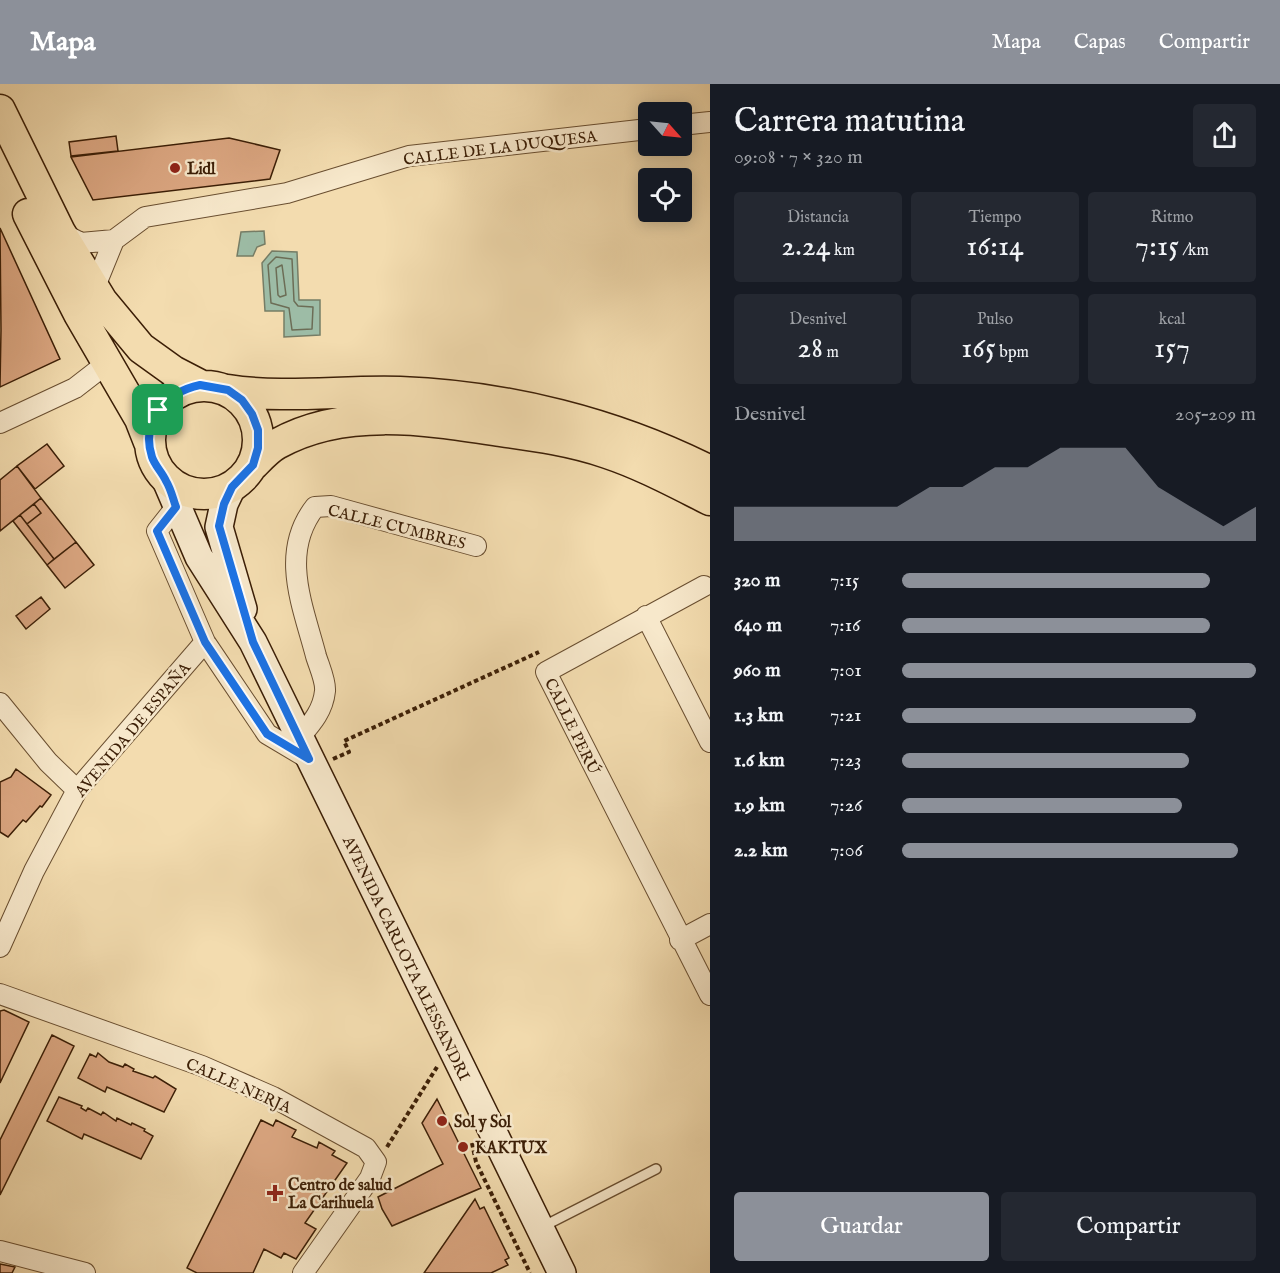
<!DOCTYPE html>
<html lang="es">
<head>
<meta charset="utf-8">
<style>
	:root { --surface:#171b24; --page:#242831; --text:#f1f3f6; --muted:#9ea1a6; --accent:#8c9099 }
	body { margin:0; font-family:"IM FELL English",serif; background:var(--page); color:var(--text); height:100vh; display:flex; flex-direction:column; font-size:22px; white-space:nowrap }
	* { box-sizing:border-box; margin:0 }
	p { font-size:20px; color:var(--muted) }
	.icon { flex:none; width:33px; height:33px; fill:none; stroke:currentColor; stroke-width:2; stroke-linecap:round; stroke-linejoin:round }
	.map { position:relative; flex:1; overflow:hidden }
	.sheet { display:flex; flex-direction:column; background:var(--surface); width:570px }
	.sheet>* { flex:none }
	.needle { width:39px; rotate:117deg }
	.controls { position:absolute; left:638px; top:18px; display:grid; gap:12px }
	.controls a { display:grid; place-items:center; width:54px; height:54px; border-radius:6px; background:var(--surface); box-shadow:0 3px 15px #0003; font-size:30px }
	.pin { position:absolute; display:grid; place-items:center; width:51px; height:51px; color:#fff; margin:-26px; border-radius:12px; box-shadow:0 3px 9px #0006 }
	.round { display:grid; place-items:center; flex:none; width:63px; height:63px; border-radius:6px; background:var(--page) }
	.head { display:flex; align-items:center; justify-content:space-between; height:102px; padding:0 24px }
	h1 { font-size:33px; font-weight:600; line-height:45px }
	.stats { display:grid; grid-template-columns:repeat(3,1fr); gap:9px; height:102px; padding:6px 24px }
	.stats div { display:grid; align-content:center; border-radius:6px; background:var(--page); text-align:center }
	.stats b { font-size:30px; font-weight:600 }
	.stats small { font-size:16px; font-weight:400 }
	.stats p { font-size:16px }
	.chart { height:168px; padding:12px 24px }
	.chart p { display:flex; justify-content:space-between }
	.chart svg { width:100%; height:108px; margin-top:6px; fill:var(--accent); opacity:.7 }
	.primary-button { display:flex; gap:12px; margin-top:auto; padding:12px 24px }
	.primary-button a { flex:1; height:69px; border-radius:6px; background:var(--accent); color:#fff; font-size:24px; font-weight:600; line-height:69px; text-align:center }
	.primary-button a+a { background:var(--page); color:var(--text) }
	ul { padding:0 24px; list-style:none; font-size:20px }
	li { display:grid; grid-template-columns:96px 72px 1fr; align-items:center; height:45px }
	li i { height:15px; border-radius:8px; background:var(--accent) }
	header { display:flex; align-items:center; gap:36px; box-sizing:border-box; height:84px; padding:0 30px; background:var(--accent); color:#fff }
	header strong { font-size:28px }
	nav { display:flex; gap:33px; margin-inline-start:auto; font-size:21px }
	main { display:flex; flex:1; min-height:0 }
	.map>svg:first-child { display:block }
	.water { fill:#9dbca6; stroke:#767d66; stroke-width:1.5 }
	.lines { fill:none; stroke-linecap:round; stroke-linejoin:round }
	.shore { stroke:#6c6d56; stroke-width:1.5 }
	.building { fill:#dca782; stroke:#3b1e06; stroke-width:1.5 }
	.service-casing { stroke:#694e30; stroke-width:12 }
	.minor-casing { stroke:#694e30; stroke-width:22 }
	.secondary-casing { stroke:#3b1e06; stroke-width:30 }
	.primary-casing { stroke:#3b1e06; stroke-width:33 }
	.path { stroke:#3b1e06; stroke-width:4; stroke-dasharray:4.5 3; stroke-linecap:butt }
	.service { stroke:#f7e8cb; stroke-width:9 }
	.minor { stroke:#f7e8cb; stroke-width:20 }
	.secondary { stroke:#f7e8cb; stroke-width:27 }
	.primary { stroke:#f3dcaf; stroke-width:30 }
	.route-casing { stroke:#fff; stroke-width:12 }
	.route { stroke:#1a73e8; stroke-width:8 }
	.poi-dot { fill:#8f2418; stroke:#f7e8cb; stroke-width:2 }
	.labels { text-anchor:middle; stroke-width:5; stroke-linejoin:round; paint-order:stroke }
	.street-label { font-size:16px; fill:#3b1e06; stroke:#f7e8cb }
	.poi-label { font-size:16px; font-weight:bold; fill:#3b1e06; stroke:#f7e8cb; text-anchor:start }
</style>
</head>
<body>
<header>
<strong>Mapa</strong>
<nav><a>Mapa</a><a>Capas</a><a>Compartir</a></nav>
</header>
<main>
<div class="map">
<svg width="710" height="1189" viewBox="0 0 710 1189">
	<rect width="100%" height="100%" fill="#f3dcaf"/>
	<filter id="stains"><feTurbulence type="fractalNoise" baseFrequency=".00333" numOctaves="4"/><feColorMatrix values="0 0 0 0 .2 0 0 0 0 .09 0 0 0 0 .02 0 0 0 .5 -.17"/></filter>
	<radialGradient id="worn" r=".72"><stop offset=".6" stop-color="#630" stop-opacity="0"/><stop offset="1" stop-color="#630" stop-opacity=".3"/></radialGradient>
	<path class="water" d="M264,147L265,160L257,163L253,172H237L241,148Z
		M272,167L297,168L299,216H320V251L284,253V227H265L262,179Z"/>
	<g class="lines">
		<path class="shore" d="M276,173L292,175L294,217L298,222L313,223L312,245L292,246L289,224L271,219L268,181Z
			M282,181L286,211L280,213L278,211L276,184Z"/>
	</g>
	<path class="building" d="M116,52L118,67L71,72L69,58Z
		M229,54L280,66L270,95L93,116L71,73Z
		M0,144L60,275L0,303L1,246Z
		M47,360L64,382L35,405L17,382Z
		M17,382L41,414L0,447V396Z
		M41,414L76,458L54,475L27,440L41,429L34,420Z
		M34,420L41,429L27,440L20,431Z
		M20,431L54,475L47,481L13,437Z
		M76,458L94,481L65,504L47,481Z
		M41,513L50,525L26,545L16,532Z
		M16,685L51,711L42,723L40,722L26,738L23,736L8,753L0,748V698L11,693Z
		M4,926L29,938L0,999V927Z
		M52,951L74,962L0,1111V1056Z
		M98,969L109,978L123,983L125,980L134,985L133,987L153,994L155,992L176,1005L164,1028L107,1003L105,1008L78,994L90,970L96,973Z
		M59,1013L82,1022L81,1024L86,1027L88,1024L101,1031L103,1028L116,1037L117,1034L131,1041L132,1039L145,1045L144,1047L153,1052L141,1075L84,1050L82,1055L47,1037Z
		M437,1015L481,1104L392,1142L382,1125L378,1113L443,1080L422,1039Z
		M261,1036L273,1042L276,1036L296,1046L292,1053L317,1064L319,1058L335,1067L332,1071L347,1079L305,1139L316,1145L296,1175L284,1169L281,1174L264,1165L253,1189H197L187,1184Z
		M475,1115L480,1125L484,1123L509,1174L505,1176L508,1181L491,1189H424Z
		M0,1180L15,1183L12,1189H0Z"/>
	<g class="lines">
		<g class="service-casing">
			<path id="service" d="M542,1143L656,1085"/>
		</g>
		<g class="minor-casing">
			<path id="minor" d="M681,41L710,38
				M62,149L81,159L114,156
				M94,205L114,156L145,133L287,109L409,72L648,45
				M0,339L75,304L106,280
				M176,423L157,447L205,558L267,650L309,675
				M704,502L546,588L710,911
				M646,532L710,658
				M0,619L48,678L77,706
				M299,654C311,640 323,627 325,607C326,597 319,582 316,572C303,522 279,469 315,423L331,422L476,462
				M680,856L710,840
				M0,863L34,787L77,706L205,558
				M0,910L202,982L273,1013L366,1064L376,1078L370,1094L303,1189
				M0,1167L85,1189"/>
		</g>
		<g class="secondary-casing">
			<path id="secondary" d="M166,396L199,473L253,558L562,1189
				M232,403L224,420L219,443L243,525"/>
		</g>
		<g class="primary-casing">
			<path id="primary" d="M0,26L60,148L102,217L141,264L173,287L200,301
				M28,130L79,230L140,335L149,358
				M150 356a54 54 0 1 1 108 0a54 54 0 1 1-108 0Z
				M228,306C285,315 342,306 400,308C507,312 615,339 710,387
				M253,381C260,374 268,365 277,360C344,322 428,336 500,347C536,352 572,357 607,369C643,381 676,399 710,416"/>
		</g>
		<path class="path" d="M333,675L349,668L344,657L539,568
			M472,1059L476,1078L530,1189
			M387,1063L437,983"/>
		<use href="#service" class="service"/>
		<use href="#minor" class="minor"/>
		<use href="#secondary" class="secondary"/>
		<use href="#primary" class="primary"/>
	</g>
	<g class="lines">
		<g class="route-casing">
			<path id="route" d="M200,301L228,306L242,316L252,330L258,346V364L253,381L232,403L224,420L219,442L253,558L309,675L267,650L205,558L157,447L176,423C173,415 171,405 166,397C162,388 155,382 152,373C140,336 167,308 200,301Z"/>
		</g>
		<use href="#route" class="route"/>
	</g>
	<g class="poi-dot">
		<circle cx="175" cy="84" r="6"/>
		<circle cx="442" cy="1037" r="6"/>
		<circle cx="463" cy="1063" r="6"/>
		<path d="M272 1100h6v6h6v6h-6v6h-6v-6h-6v-6h6z"/>
	</g>
	<g class="labels">
		<g class="street-label">
			<text transform="translate(500 63) rotate(-7)" y="6">CALLE DE LA DUQUESA</text>
			<text transform="translate(397 442) rotate(14)" y="6">CALLE CUMBRES</text>
			<text transform="translate(573 642) rotate(64)" y="6">CALLE PERÚ</text>
			<text transform="translate(132 645) rotate(-50)" y="6">AVENIDA DE ESPAÑA</text>
			<text transform="translate(407 874) rotate(64)" y="6">AVENIDA CARLOTA ALESSANDRI</text>
			<text transform="translate(239 1001) rotate(24)" y="6">CALLE NERJA</text>
		</g>
		<g class="poi-label">
			<text x="187" y="90">Lidl</text>
			<text x="454" y="1043">Sol y Sol</text>
			<text x="475" y="1069">KAKTUX</text>
			<text x="288" y="1106">Centro de salud<tspan x="288" dy="18">La Carihuela</tspan></text>
		</g>
	</g>
	<rect width="100%" height="100%" filter="url(#stains)"/>
	<rect width="100%" height="100%" fill="url(#worn)"/>
</svg>
<div class="controls">
<a><svg class="needle" viewBox="-14 -14 28 28"><path d="M0-13l5 13h-10z" fill="#e53935"/><path d="M0 13l5-13h-10z" fill="#9ea1a6"/></svg></a>
<a><svg class="icon" aria-label="locate" viewBox="0 0 24 24"><circle cx="12" cy="12" r="6"/><path d="M12 2v4M12 18v4M2 12h4M18 12h4"/></svg></a>
</div>
<div class="pin" style="left:158px;top:326px;background:#1e9e55"><svg class="icon" aria-label="arrive" viewBox="0 0 24 24"><path d="M6 21V4h12l-3 4 3 4H6"/></svg></div>
</div>
<section class="sheet">
<div class="head"><div><h1>Carrera matutina</h1><p>09:08 · 7 × 320 m</p></div><a class="round"><svg class="icon" aria-label="share" viewBox="0 0 24 24"><path d="M12 15V3M7 8l5-5 5 5M5 13v7h14v-7"/></svg></a></div>
<div class="stats">
<div><p>Distancia</p><b>2.24<small> km</small></b></div>
<div><p>Tiempo</p><b>16:14</b></div>
<div><p>Ritmo</p><b>7:15<small> /km</small></b></div>
</div>
<div class="stats">
<div><p>Desnivel</p><b>28<small> m</small></b></div>
<div><p>Pulso</p><b>165<small> bpm</small></b></div>
<div><p>kcal</p><b>157</b></div>
</div>
<div class="chart"><p><span>Desnivel</span>205–209 m</p>
<svg viewBox="0 0 160 44" preserveAspectRatio="none"><path d="M0 44V30L10 30L20 30L30 30L40 30L50 30L60 22L70 22L80 14L90 14L100 6L110 6L120 6L130 22L140 30L150 38L160 30V44z"/></svg>
</div>
<ul>
<li><b>320 m</b>7:15<i style="width:87%"></i></li>
<li><b>640 m</b>7:16<i style="width:87%"></i></li>
<li><b>960 m</b>7:01<i style="width:100%"></i></li>
<li><b>1.3 km</b>7:21<i style="width:83%"></i></li>
<li><b>1.6 km</b>7:23<i style="width:81%"></i></li>
<li><b>1.9 km</b>7:26<i style="width:79%"></i></li>
<li><b>2.2 km</b>7:06<i style="width:95%"></i></li>
</ul>
<div class="primary-button"><a>Guardar</a><a>Compartir</a></div>
</section>
</main>
</body>
</html>
